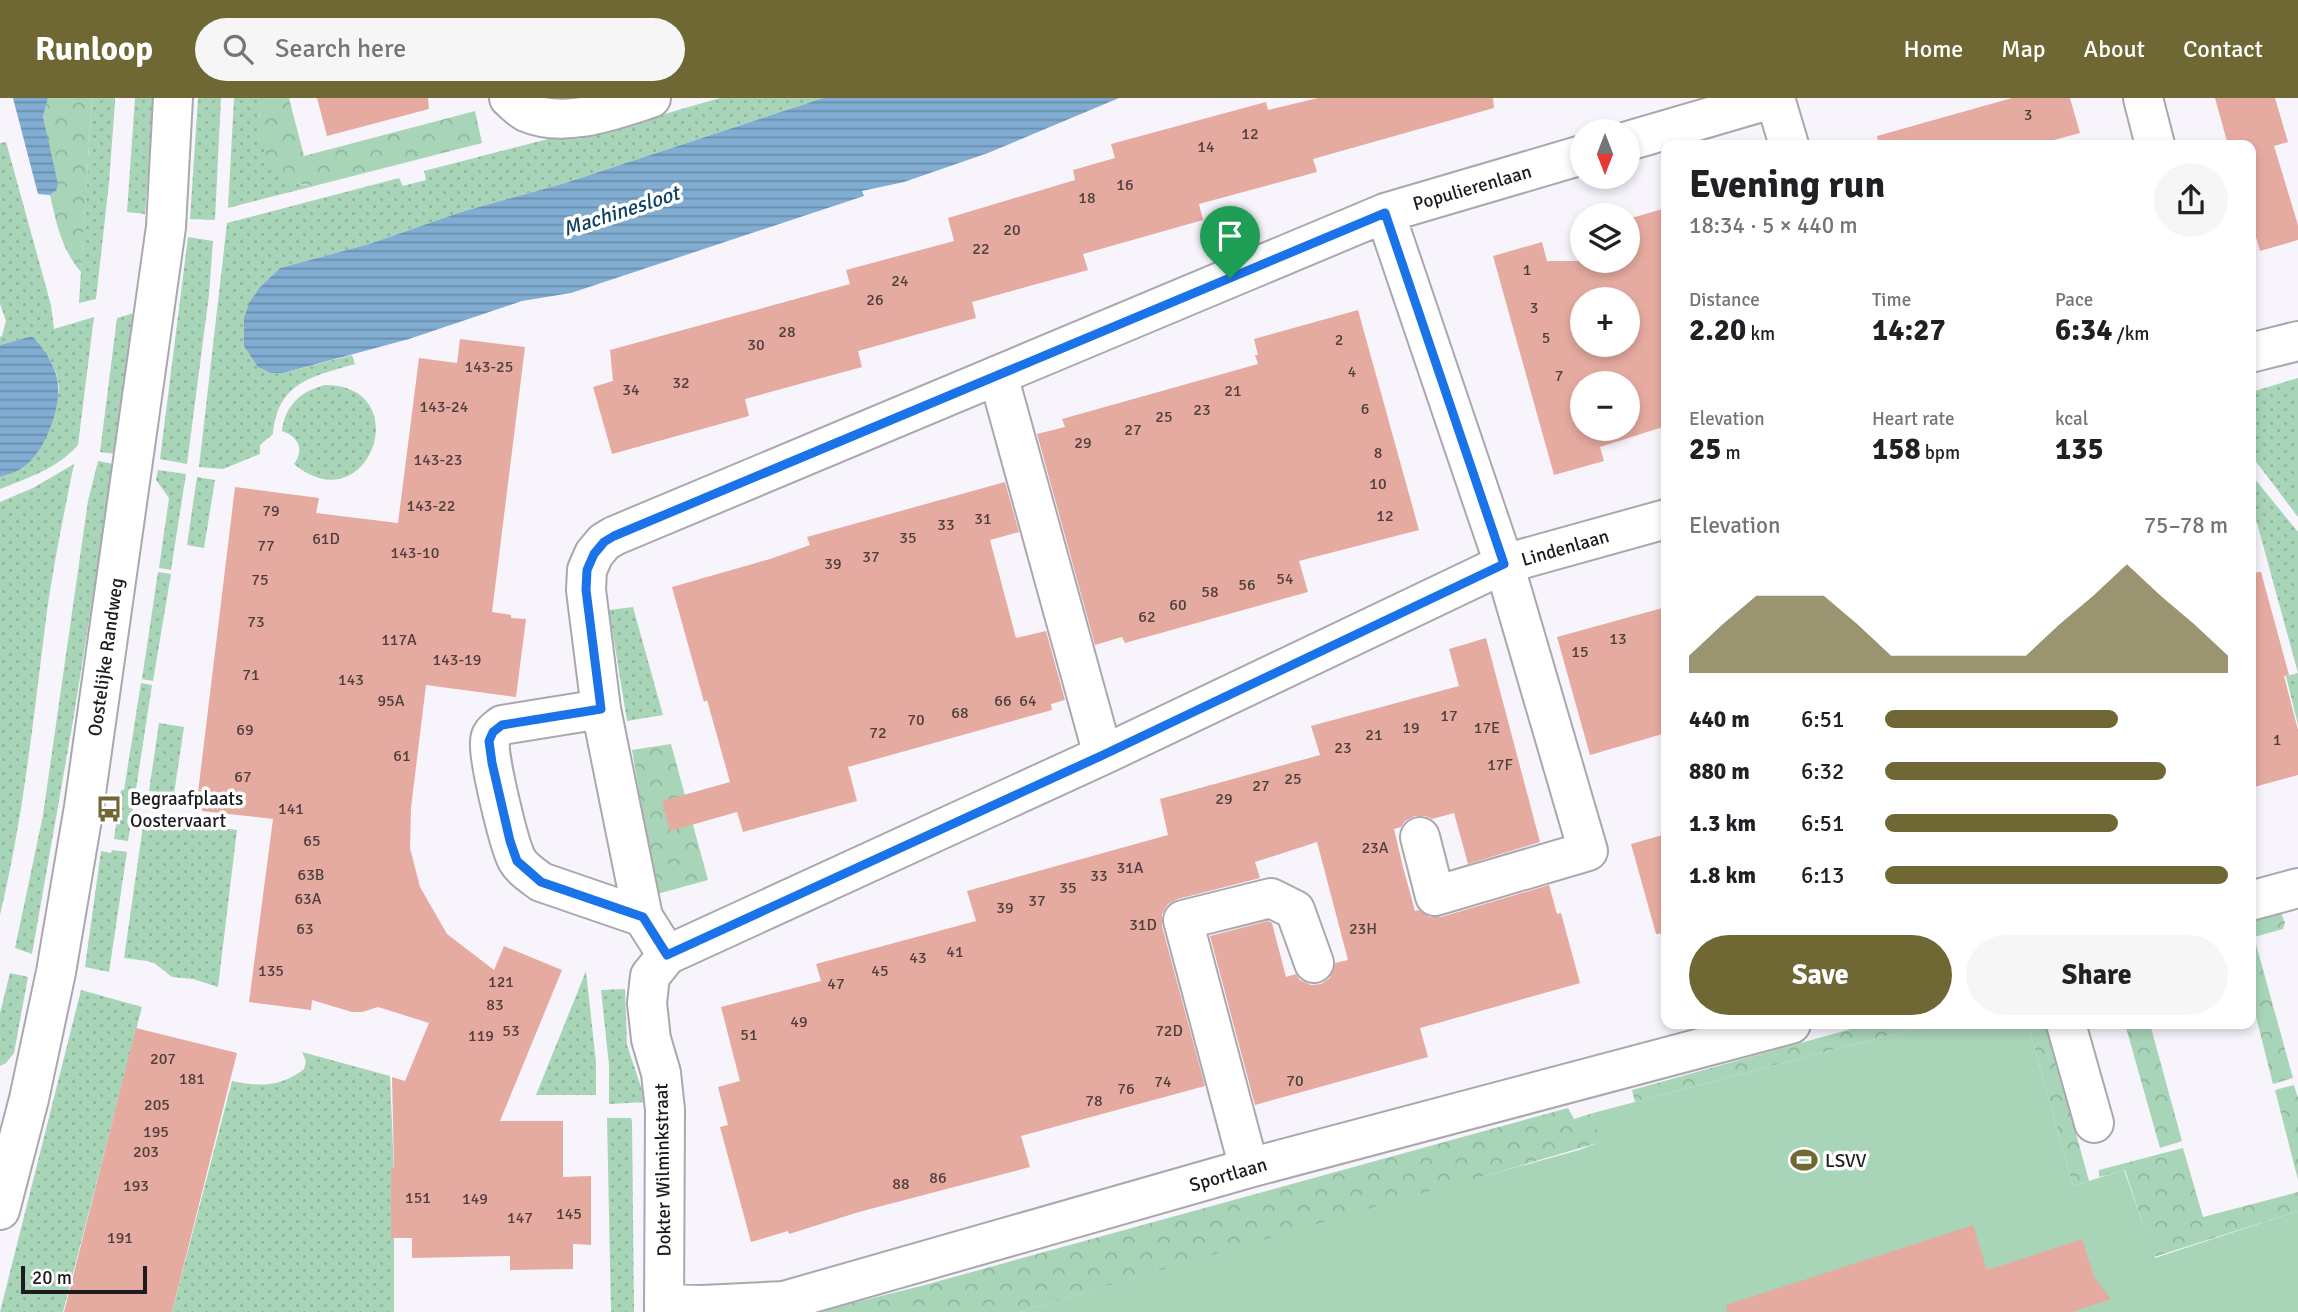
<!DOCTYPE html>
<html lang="en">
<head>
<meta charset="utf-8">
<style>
	:root { --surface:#fff; --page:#f6f6f6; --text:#202124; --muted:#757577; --accent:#706834 }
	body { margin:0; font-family:Signika,sans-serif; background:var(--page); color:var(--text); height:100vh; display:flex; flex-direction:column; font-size:26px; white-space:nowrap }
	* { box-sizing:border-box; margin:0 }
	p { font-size:23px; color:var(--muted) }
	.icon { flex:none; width:38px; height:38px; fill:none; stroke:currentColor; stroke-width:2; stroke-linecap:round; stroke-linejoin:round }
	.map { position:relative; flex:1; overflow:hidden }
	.drawer { position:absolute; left:1661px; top:42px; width:595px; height:889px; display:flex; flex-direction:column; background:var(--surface); border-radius:14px; box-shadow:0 4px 10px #0003 }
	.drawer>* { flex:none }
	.needle { width:46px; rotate:180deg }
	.controls { position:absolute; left:1570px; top:21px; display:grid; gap:14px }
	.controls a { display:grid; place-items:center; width:70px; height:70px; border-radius:50%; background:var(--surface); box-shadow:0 4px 10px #0003; font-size:35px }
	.scale { position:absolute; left:21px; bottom:18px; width:126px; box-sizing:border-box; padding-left:7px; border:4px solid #1c1b1e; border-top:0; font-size:19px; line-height:24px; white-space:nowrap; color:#1c1b1e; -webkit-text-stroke:5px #fff; paint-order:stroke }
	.pin { position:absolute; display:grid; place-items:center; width:60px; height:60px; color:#fff; margin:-72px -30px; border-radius:50% 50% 50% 0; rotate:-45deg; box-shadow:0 0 7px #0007 }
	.pin .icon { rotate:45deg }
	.round { display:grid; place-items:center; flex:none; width:74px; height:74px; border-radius:37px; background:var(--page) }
	.head { display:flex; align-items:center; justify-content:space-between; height:119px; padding:0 28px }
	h1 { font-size:38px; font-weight:700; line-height:52px }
	.stats { display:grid; grid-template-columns:repeat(3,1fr); gap:10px; height:119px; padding:7px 28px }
	.stats div { display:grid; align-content:center }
	.stats b { font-size:30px; font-weight:700 }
	.stats small { font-size:19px; font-weight:400 }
	.stats p { font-size:19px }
	.chart { height:196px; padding:14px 28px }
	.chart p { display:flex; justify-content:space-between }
	.chart svg { width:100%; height:126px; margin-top:7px; fill:var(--accent); opacity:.7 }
	.action { display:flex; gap:14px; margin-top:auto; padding:14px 28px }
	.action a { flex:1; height:80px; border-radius:42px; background:var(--accent); color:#fff; font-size:28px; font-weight:700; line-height:80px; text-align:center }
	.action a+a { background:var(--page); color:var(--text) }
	ul { padding:0 28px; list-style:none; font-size:23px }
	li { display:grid; grid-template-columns:112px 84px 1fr; align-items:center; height:52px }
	li i { height:18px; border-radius:9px; background:var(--accent) }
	header { display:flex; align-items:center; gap:42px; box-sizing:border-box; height:98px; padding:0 35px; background:var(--accent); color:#fff }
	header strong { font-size:33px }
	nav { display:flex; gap:38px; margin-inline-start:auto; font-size:24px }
	.search { width:490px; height:63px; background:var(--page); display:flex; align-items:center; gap:18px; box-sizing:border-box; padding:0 24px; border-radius:38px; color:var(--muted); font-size:26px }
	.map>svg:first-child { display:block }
	.grass { fill:url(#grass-dots) }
	.forest { fill:url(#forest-crowns) }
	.pitch { fill:#a8d5b8 }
	.water { fill:url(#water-rules) }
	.building { fill:#e6aba0; fill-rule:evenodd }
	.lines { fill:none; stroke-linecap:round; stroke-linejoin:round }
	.minor-casing { stroke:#aaa7ae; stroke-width:42 }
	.minor { stroke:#fff; stroke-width:38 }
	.route-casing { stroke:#fff; stroke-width:14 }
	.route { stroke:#1a73e8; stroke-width:9 }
	.labels { text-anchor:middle; stroke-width:7; stroke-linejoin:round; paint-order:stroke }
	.number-label { font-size:16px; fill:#4e3f3e }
	.street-label { font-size:19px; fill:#1c1b1e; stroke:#fff }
	.poi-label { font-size:19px; fill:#1c1b1e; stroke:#fff; text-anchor:start }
	.water-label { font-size:21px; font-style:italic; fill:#0e4266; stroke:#fff }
</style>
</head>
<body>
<header>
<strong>Runloop</strong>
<div class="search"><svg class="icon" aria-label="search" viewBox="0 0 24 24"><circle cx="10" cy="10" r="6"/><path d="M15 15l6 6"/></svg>Search here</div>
<nav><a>Home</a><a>Map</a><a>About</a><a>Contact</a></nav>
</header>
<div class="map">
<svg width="2298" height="1214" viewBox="0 0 2298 1214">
	<defs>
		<pattern id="grass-dots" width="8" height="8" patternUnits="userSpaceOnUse" patternTransform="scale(1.75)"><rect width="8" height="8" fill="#a8d5b8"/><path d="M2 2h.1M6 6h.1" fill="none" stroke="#90b69e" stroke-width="1.8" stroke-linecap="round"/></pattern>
		<pattern id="forest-crowns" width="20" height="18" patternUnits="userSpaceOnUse" patternTransform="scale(1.75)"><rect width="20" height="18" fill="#a8d5b8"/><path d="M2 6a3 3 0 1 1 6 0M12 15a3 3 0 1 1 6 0" fill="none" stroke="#90b69e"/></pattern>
		<pattern id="water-rules" width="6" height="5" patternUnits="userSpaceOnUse" patternTransform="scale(1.75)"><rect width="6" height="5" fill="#82add2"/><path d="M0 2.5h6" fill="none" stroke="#6a8caa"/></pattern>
	</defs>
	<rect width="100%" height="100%" fill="#f8f4fc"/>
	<path class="grass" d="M92,0H115V4L109,85L96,201L79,205Z
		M135,0H154L145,116L127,114Z
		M198,0H221L215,122L190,121Z
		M234,0H259V19L299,86L314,88L228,110Z
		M720,0H823L565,85L461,114L369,146L280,170L260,189L250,203L283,275L352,257L355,266C311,279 278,284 273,336L260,347V356L223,371L199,369L227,125L399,80L403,88L426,82L424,73L548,41H578Z
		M6,44L51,207L54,231L94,219L78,347C58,370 28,380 0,391V379L23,370C29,356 59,302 59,291C59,272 44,251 32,238L0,247V239L2,238L6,223L0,206V45Z
		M188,139L213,143L209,197L187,366L160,361Z
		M134,215L116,356L100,354L117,220Z
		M2298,280V419L2251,357V294Z
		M325,287C418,287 369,428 294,366C305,352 298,338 282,333C285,307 301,293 325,287Z
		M98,363L114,366L73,623L32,856L15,850L43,717L88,403Z
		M74,366C64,415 54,464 47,513C34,615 24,717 0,817V404L33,390Z
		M158,372L186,376L171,472L159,470L169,400L156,382Z
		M2250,375L2298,434V627L2286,578L2298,575L2251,403Z
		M197,379L215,382L204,450L187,447Z
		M158,474L171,476L153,583L142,581Z
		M633,509L663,617L627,623L609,512Z
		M141,585L152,587L128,743L114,741L121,692H124Z
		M159,625L184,629L174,696L149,693Z
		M144,721L237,732L218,889L193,881L172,879L154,865L147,863L124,860Z
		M112,752L127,754L109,874L85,869L101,753L111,755Z
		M586,873L596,964V997H536Z
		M10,875L28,879L14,955L6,965L0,968V915Z
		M625,891L627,947L646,1004L609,1006V967L601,892Z
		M81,892L142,909L63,1214H0Z
		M302,954L390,978L394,1073V1214H172L232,983C259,989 281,989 304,971L306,963Z
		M607,1020H631L632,1024L634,1214H611Z"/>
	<path class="forest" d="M48,0H92L81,174C62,152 56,125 50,97L56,93L43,19Z
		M259,0H289L304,58L475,13L482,45L314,88C304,86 290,85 281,80C260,67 259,22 259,0Z
		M671,646L708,782L657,796L654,786L632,652Z
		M2280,812L2285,825L2283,831L2254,839L2293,980L2273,986L2251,899L2250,821Z
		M1869,926H1933L1635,1004L1632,992Z
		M2028,926H2046L2089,1083L2073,1088Z
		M2125,926H2150L2182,1043L2160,1050Z
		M2294,987L2298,1000V1082L2275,992Z
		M1568,1010L1574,1021L1593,1015L1601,1044L1019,1214H816L921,1188Z
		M2183,1050L2203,1119L2298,1094V1113L2154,1159L2125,1072L2099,1079V1072Z"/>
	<path class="pitch" d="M1933,926H2028L2073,1088L2124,1072L2155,1160L2298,1113V1214H1019L1405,1100L1579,1052L1600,1044L1593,1015Z"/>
	<path class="water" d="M13,0H48L43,19L58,86L56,93L50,97L38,96Z
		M823,0H1119L988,55L904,84L862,93L864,98L571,195L522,203L409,241L283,275H271L258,269L244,248V220L250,203L260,189L280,170L369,146L461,114L565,85Z
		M32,238C43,249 53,264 57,280C63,306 46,352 25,368C18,374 8,376 0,379V247Z"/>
	<path class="building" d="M317,0H428L429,11L327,38Z
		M1318,0H1493L1494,10L1313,61L1317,74L1199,106L1203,122L1083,156L1088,172L972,204L976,220L858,253L862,269L745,301L749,318L612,356L593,289L613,283L610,252L850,186L846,172L954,143L948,120L1075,82L1073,72L1115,60L1111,46L1266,4L1268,12Z
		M2012,0H2070L2080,35L2035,47H1879L1877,38Z
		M2215,0H2275L2288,44L2274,48L2298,127V142L2260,153L2250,118V47H2228Z
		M1666,110V328L1600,349L1604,363L1554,377L1493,158L1542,144L1547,163H1628V121ZM1582,201H1628V247H1582ZM1582,285H1628V331H1582Z
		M1358,212L1419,432L1299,463L1308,494L1125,545L1122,539L1095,547L1037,336L1065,329L1062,321L1258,266L1255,257H1258L1254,241Z
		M460,241L525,249L492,514L511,517V520L526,521L516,599L426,587L411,710L410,750L420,789L447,836L494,872L504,848L562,872L500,1023H563V1079L591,1078V1147L573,1146V1171L510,1172V1158L412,1160V1140H391V1070H394L392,979L405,983L429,925L378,909L362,914H352L312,902L311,912L249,904L273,721L202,713L203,704L197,703L235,389L319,400L316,415L398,425L419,260L457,265Z
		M1005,384L1019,434L990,442L1016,540L1046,533L1065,602L1051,606L1052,612L848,669L857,703L743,734L737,714L670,733L662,703L730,684L707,602L704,604L672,489L770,461L810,447L807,439Z
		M2261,474L2289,577L2284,578L2298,632V677L2250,690V475Z
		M1666,509V635L1590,657L1557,539Z
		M1486,540L1540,744L1468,766L1454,715L1432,721L1425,718H1415L1405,723L1401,729L1394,731L1403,769L1415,813L1419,812L1430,819H1441L1549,787L1557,816L1561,815L1580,885L1420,930L1428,959L1255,1007L1210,838L1268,823L1272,825L1286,879L1296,876L1300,882L1311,887L1321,886L1330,880L1335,865L1348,862L1317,744L1255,764L1260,780L1178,801L1168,806L1162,816V828L1205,988L1021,1038L1030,1069L859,1114L789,1136L788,1133L751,1144L720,1029L728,1027L718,989L740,983L721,909L821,883L816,866L976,823L967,793L1168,737L1160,701L1320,657L1311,628L1459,588L1449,551Z
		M1666,736V835L1656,836L1631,746Z
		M136,930L237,955L172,1214H64Z
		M1973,1127L1987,1172L2082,1141L2094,1179L2111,1201L2072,1214H1727L1726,1207Z"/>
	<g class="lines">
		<g class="minor-casing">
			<path id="minor" d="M509,0C514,4 520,11 526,14C565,31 614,12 651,0
				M1775,0L1789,47
				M2143,0L2155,47
				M1628,43L1775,0
				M1385,115L1504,466L1588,753L1435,798L1420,739
				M2250,255L2298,243
				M998,277L1103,657
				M601,611L502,627C496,632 490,635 490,644C488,660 509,747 517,762C522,771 533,778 541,784L643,819
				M2250,803L2298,790
				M667,857L643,819L601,611L586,492L587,472L594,456L604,444L614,438L1385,115L1582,57
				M2066,926L2094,1025
				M1249,1070L1183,822L1271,800L1295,812L1314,865
				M0,1112L29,1001L56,874L84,709L166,129L173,0
				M664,1206L703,1207L784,1203L1249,1070L1791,926
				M664,1214L665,1012L661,975L651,941L647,905L650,878L667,857L1103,657L1504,466L1666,421"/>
		</g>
		<use href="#minor" class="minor"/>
	</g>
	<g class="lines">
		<g class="route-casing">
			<path id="route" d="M1385,115L1504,466L1103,657L667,857L643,819L541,784L517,763L510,743L492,665L489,643L493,634L502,627L601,611L586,492L587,472L594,456L604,444L614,438Z"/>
		</g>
		<use href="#route" class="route"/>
	</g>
	<defs>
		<g id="bus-bare" transform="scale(2.1)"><path d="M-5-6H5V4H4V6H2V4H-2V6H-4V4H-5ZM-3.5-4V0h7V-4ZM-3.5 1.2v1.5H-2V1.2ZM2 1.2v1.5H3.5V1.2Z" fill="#706834" stroke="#fff" stroke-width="2.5" paint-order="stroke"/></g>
		<g id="stadium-bare" transform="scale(2.1)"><path d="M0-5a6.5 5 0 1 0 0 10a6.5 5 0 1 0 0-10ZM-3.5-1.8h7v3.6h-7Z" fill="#706834" stroke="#fff" stroke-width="2.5" paint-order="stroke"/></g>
	</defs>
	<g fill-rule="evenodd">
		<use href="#bus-bare" x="109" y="711"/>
		<use href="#stadium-bare" x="1804" y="1062"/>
	</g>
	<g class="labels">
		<g class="number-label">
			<text x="2028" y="22">3</text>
			<text x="1250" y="41">12</text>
			<text x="1206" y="54">14</text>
			<text x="1125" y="92">16</text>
			<text x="1087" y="105">18</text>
			<text x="1012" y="137">20</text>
			<text x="981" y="156">22</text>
			<text x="1527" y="177">1</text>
			<text x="900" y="188">24</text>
			<text x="875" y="207">26</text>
			<text x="1534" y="215">3</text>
			<text x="787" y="239">28</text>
			<text x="1546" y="245">5</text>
			<text x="1339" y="247">2</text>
			<text x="756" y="252">30</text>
			<text x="489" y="274">143-25</text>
			<text x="1352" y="279">4</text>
			<text x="1559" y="283">7</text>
			<text x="681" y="290">32</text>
			<text x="631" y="297">34</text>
			<text x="1233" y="298">21</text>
			<text x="444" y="314">143-24</text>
			<text x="1365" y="316">6</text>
			<text x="1202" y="317">23</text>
			<text x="1164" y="324">25</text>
			<text x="1133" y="337">27</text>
			<text x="1083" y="350">29</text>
			<text x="1378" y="360">8</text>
			<text x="438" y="367">143-23</text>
			<text x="1378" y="391">10</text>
			<text x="431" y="413">143-22</text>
			<text x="271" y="418">79</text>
			<text x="1385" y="423">12</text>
			<text x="983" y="426">31</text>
			<text x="946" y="432">33</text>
			<text x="908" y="445">35</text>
			<text x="326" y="446">61D</text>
			<text x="266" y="453">77</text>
			<text x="415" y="460">143-10</text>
			<text x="871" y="464">37</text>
			<text x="833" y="471">39</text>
			<text x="1285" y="486">54</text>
			<text x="260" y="487">75</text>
			<text x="1247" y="492">56</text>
			<text x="1210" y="499">58</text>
			<text x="1178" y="512">60</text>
			<text x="1147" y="524">62</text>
			<text x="256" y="529">73</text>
			<text x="1618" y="546">13</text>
			<text x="399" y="547">117A</text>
			<text x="1580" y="559">15</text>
			<text x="457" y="567">143-19</text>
			<text x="251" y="582">71</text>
			<text x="351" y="587">143</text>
			<text x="391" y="608">95A</text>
			<text x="1003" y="608">66</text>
			<text x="1028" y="608">64</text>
			<text x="960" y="620">68</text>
			<text x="1449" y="623">17</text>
			<text x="916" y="627">70</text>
			<text x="1411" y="635">19</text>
			<text x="1487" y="635">17E</text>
			<text x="245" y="637">69</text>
			<text x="878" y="640">72</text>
			<text x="1374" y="642">21</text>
			<text x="2277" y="647">1</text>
			<text x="1343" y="655">23</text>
			<text x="402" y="663">61</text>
			<text x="1500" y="672">17F</text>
			<text x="243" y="684">67</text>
			<text x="1293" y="686">25</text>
			<text x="1261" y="693">27</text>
			<text x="1224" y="706">29</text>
			<text x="291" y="716">141</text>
			<text x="312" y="748">65</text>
			<text x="1375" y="755">23A</text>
			<text x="1130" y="775">31A</text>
			<text x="311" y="782">63B</text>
			<text x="1099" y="783">33</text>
			<text x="1068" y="795">35</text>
			<text x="308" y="806">63A</text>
			<text x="1037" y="808">37</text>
			<text x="1005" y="815">39</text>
			<text x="1143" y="832">31D</text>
			<text x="305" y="836">63</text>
			<text x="1363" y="836">23H</text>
			<text x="955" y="859">41</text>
			<text x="918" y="865">43</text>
			<text x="271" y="878">135</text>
			<text x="880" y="878">45</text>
			<text x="501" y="889">121</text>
			<text x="836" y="891">47</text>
			<text x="495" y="912">83</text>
			<text x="799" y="929">49</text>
			<text x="511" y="938">53</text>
			<text x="1169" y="938">72D</text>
			<text x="749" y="942">51</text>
			<text x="481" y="943">119</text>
			<text x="163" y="966">207</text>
			<text x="192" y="986">181</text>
			<text x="1295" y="988">70</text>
			<text x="1163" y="989">74</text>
			<text x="1126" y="996">76</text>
			<text x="1094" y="1008">78</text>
			<text x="157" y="1012">205</text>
			<text x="156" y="1039">195</text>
			<text x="146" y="1059">203</text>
			<text x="938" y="1085">86</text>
			<text x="901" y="1091">88</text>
			<text x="136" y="1093">193</text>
			<text x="418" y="1105">151</text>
			<text x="475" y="1106">149</text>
			<text x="569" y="1121">145</text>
			<text x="520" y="1125">147</text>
			<text x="120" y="1145">191</text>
		</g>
		<g class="street-label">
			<text transform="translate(1472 89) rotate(-16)" y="7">Populierenlaan</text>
			<text transform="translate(1565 449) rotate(-16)" y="7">Lindenlaan</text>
			<text transform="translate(105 559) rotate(-82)" y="7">Oostelijke Randweg</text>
			<text transform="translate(662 1072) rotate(-91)" y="7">Dokter Wilminkstraat</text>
			<text transform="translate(1228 1076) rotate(-16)" y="7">Sportlaan</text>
		</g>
		<g class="poi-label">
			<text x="130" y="707">Begraafplaats<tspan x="130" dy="22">Oostervaart</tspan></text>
			<text x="1825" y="1069">LSVV</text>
		</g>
		<g class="water-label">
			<text transform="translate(621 113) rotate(-18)" y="7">Machinesloot</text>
		</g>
	</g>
</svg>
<div class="controls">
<a><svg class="needle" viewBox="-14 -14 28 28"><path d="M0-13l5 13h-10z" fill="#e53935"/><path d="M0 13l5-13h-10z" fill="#757577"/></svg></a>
<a><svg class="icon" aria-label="layers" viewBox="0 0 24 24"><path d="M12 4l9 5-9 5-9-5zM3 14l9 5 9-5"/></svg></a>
<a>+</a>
<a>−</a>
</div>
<div class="scale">20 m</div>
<div class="pin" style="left:1230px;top:180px;background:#1e9e55"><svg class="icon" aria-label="arrive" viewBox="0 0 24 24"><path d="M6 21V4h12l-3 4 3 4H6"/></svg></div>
<section class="drawer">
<div class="head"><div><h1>Evening run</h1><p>18:34 · 5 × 440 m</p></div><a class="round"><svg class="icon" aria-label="share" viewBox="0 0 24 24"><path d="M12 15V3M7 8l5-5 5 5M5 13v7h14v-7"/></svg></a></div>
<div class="stats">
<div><p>Distance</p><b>2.20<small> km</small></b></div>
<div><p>Time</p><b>14:27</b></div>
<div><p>Pace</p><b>6:34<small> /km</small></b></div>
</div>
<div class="stats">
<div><p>Elevation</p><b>25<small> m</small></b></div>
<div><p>Heart rate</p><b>158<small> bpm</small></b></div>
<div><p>kcal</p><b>135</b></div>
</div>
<div class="chart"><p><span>Elevation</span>75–78 m</p>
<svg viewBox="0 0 160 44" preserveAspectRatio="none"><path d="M0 44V38L10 27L20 17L30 17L40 17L50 27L60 38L70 38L80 38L90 38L100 38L110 27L120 17L130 6L140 17L150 27L160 38V44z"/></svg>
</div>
<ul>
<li><b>440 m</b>6:51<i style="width:68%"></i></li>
<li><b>880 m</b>6:32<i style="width:82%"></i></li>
<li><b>1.3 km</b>6:51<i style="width:68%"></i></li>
<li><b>1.8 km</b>6:13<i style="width:100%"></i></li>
</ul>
<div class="action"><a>Save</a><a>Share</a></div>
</section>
</div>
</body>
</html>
